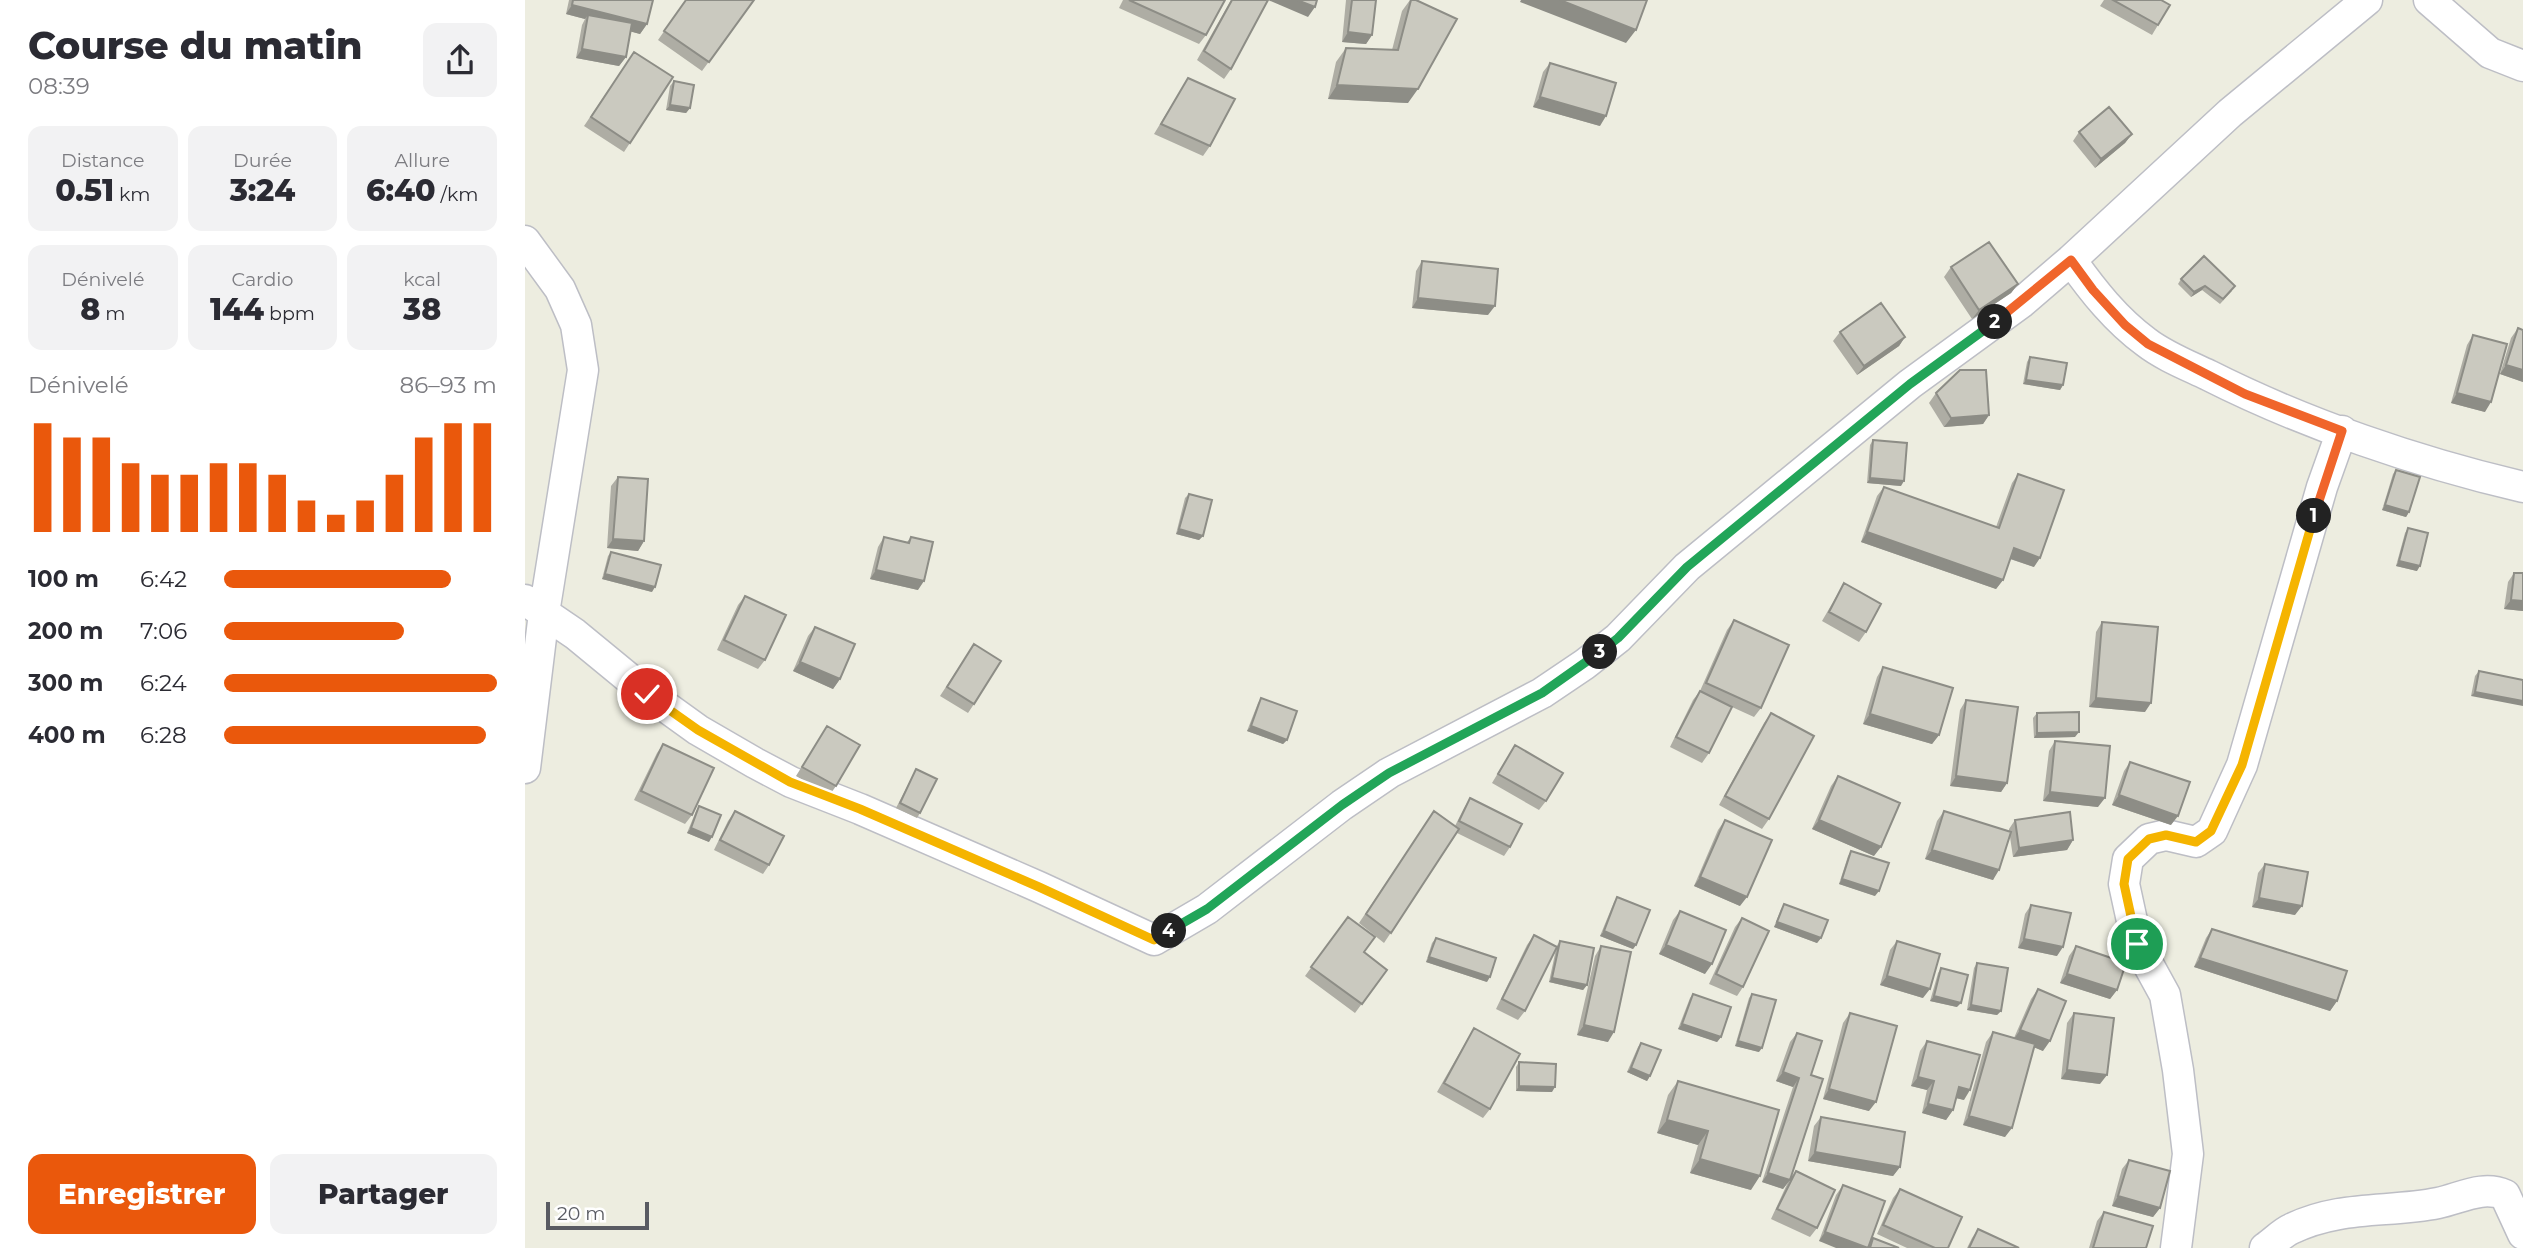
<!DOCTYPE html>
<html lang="fr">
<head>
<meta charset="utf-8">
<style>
	:root { --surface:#fff; --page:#f2f2f3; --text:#2b2b33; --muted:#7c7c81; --accent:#ea580c }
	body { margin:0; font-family:Montserrat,sans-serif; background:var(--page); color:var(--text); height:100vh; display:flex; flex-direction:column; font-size:26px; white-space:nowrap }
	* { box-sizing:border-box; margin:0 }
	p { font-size:23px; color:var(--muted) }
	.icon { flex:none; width:38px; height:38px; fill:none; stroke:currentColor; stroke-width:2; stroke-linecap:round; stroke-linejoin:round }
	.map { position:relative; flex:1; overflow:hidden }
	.drawer { display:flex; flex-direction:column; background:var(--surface); width:525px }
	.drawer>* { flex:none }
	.scale { position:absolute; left:21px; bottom:18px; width:103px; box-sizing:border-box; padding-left:7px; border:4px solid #595b62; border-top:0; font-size:19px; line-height:24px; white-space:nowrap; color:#595b62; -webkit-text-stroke:5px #fff; paint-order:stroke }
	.pin { position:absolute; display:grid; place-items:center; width:60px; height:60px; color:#fff; margin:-30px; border:4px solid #fff; border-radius:50%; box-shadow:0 2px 7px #0007 }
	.km { position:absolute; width:35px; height:35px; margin:-18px; border-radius:50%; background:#222; color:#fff; font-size:19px; line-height:35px; text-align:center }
	.round { display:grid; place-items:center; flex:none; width:74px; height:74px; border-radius:14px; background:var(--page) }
	.overview { display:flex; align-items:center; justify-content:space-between; height:119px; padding:0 28px }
	h1 { font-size:38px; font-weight:800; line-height:52px }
	.stats { display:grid; grid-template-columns:repeat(3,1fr); gap:10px; height:119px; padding:7px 28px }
	.stats div { display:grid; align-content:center; border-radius:14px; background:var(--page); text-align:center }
	.stats b { font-size:30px; font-weight:800 }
	.stats small { font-size:19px; font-weight:400 }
	.stats p { font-size:19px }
	.chart { height:196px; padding:14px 28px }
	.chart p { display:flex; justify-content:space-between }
	.chart svg { width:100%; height:126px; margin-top:7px; stroke:var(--accent); stroke-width:6 }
	.cta { display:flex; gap:14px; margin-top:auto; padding:14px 28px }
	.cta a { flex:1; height:80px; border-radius:14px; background:var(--accent); color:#fff; font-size:28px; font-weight:800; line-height:80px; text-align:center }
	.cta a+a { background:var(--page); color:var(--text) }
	ul { padding:0 28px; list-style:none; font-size:23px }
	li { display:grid; grid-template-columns:112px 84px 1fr; align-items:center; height:52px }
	li i { height:18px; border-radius:9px; background:var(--accent) }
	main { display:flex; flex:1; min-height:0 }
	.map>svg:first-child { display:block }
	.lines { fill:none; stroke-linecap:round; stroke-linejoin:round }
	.minor-casing { stroke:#bdbec5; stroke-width:33 }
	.minor { stroke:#fff; stroke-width:30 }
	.wall { fill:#aeada4 }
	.shaded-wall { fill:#8d8d86 }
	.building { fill:#cac9bf; stroke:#8d8d86; stroke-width:2 }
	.split-1-casing { stroke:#fff; stroke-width:14 }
	.split-2-casing { stroke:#fff; stroke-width:14 }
	.split-3-casing { stroke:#fff; stroke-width:14 }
	.split-4-casing { stroke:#fff; stroke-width:14 }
	.split-5-casing { stroke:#fff; stroke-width:14 }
	.split-1 { stroke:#f5b400; stroke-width:9 }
	.split-2 { stroke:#f0652b; stroke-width:9 }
	.split-3 { stroke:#22a559; stroke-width:9 }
	.split-4 { stroke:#22a559; stroke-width:9 }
	.split-5 { stroke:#f5b400; stroke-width:9 }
</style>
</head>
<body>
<main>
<section class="drawer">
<div class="overview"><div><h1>Course du matin</h1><p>08:39</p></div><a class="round"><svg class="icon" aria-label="share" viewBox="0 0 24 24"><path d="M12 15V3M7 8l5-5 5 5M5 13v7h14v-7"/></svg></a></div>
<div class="stats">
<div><p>Distance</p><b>0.51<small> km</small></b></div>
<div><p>Durée</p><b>3:24</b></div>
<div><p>Allure</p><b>6:40<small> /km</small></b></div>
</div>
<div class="stats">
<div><p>Dénivelé</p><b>8<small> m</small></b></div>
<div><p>Cardio</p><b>144<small> bpm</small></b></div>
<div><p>kcal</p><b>38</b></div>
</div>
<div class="chart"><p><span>Dénivelé</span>86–93 m</p>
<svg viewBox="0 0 160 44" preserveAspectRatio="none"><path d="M5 44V6M15 44V11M25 44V11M35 44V20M45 44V24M55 44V24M65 44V20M75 44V20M85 44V24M95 44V33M105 44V38M115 44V33M125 44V24M135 44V11M145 44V6M155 44V6"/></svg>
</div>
<ul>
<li><b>100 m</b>6:42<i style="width:83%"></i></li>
<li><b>200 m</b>7:06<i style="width:66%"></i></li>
<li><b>300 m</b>6:24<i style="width:100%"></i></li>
<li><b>400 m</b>6:28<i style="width:96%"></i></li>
</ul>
<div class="cta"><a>Enregistrer</a><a>Partager</a></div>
</section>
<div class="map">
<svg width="1998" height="1248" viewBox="0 0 1998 1248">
	<rect width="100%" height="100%" fill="#edede0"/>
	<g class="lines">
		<g class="minor-casing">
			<path id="minor" d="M1904,0L1965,53L1998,66
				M0,241L35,289L51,325L58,370L19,613L0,768
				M1546,260C1568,291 1591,320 1621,342C1639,356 1662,365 1683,375C1780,424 1892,462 1998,487
				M0,600L50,634L123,694L173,730L230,763L266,782L335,809L514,887L629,940L682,909L817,805L864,773L1017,693L1060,664L1093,638L1162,567L1385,384L1496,303L1546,260L1705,113L1842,0
				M1651,1248L1663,1154L1653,1070L1640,995L1612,944L1599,884L1603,859L1624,839L1641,835L1671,842L1687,831L1717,765L1797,487L1817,431
				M1740,1248C1749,1242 1757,1233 1766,1229C1815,1205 1863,1213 1913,1203C1936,1198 1958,1185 1980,1195L1998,1234"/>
		</g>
		<use href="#minor" class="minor"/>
	</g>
	<path class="wall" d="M44,0H128L122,24L115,34L105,31L101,57L94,66L51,58L57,25L60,19L41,14Z
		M161,0H229L177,71L133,40Z
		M598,0H700L681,35L674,44L594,8Z
		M706,0H743L706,69L699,79L672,60Z
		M821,0H851L847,35L841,44L817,42Z
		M885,0H891L883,103L803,99L811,62L821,48L867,50L877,11Z
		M1579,0H1636L1633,25L1627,35L1575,6Z
		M109,52L148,77L99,152L59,126Z
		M1025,63L1075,126L1008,107L1018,72Z
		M663,78L685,146L678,156L629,134Z
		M149,81L165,108L161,113L141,110L145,86Z
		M1554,132L1607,134L1600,143L1570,168L1548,141Z
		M897,261L963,315L887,308L891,271Z
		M1426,267L1493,284L1486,293L1447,319L1419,277Z
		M1656,279L1707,291L1695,304L1677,290L1666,297L1653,284Z
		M1993,328L1998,382L1975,374L1986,338Z
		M1315,332L1380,337L1374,346L1332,375L1308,341Z
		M1948,335L1960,412L1926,403L1942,345Z
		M1505,357L1538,385L1535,390L1498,384L1502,362Z
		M1411,393L1464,415L1458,424L1419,427L1404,403Z
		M1348,440L1376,486L1342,483L1345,445Z
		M1871,470L1884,512L1881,517L1857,510L1868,474Z
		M1493,474L1509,567L1485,559L1478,580L1471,589L1336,542L1352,496L1359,487L1471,527L1487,483Z
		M93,477L119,541L113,551L82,548L86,486Z
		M664,494L678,536L674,540L651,534L660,498Z
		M1883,528L1892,571L1871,566L1880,533Z
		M359,537L382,542L386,537L393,590L345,579L353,547Z
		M86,552L127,592L77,579L83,556Z
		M1989,573L1998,611L1979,609L1983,582Z
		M1319,583L1341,632L1334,642L1297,621Z
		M220,596L240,660L233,669L192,650L213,605Z
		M1209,620L1236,708L1229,717L1207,707L1184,753L1177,763L1145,747L1168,700L1175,691L1202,630Z
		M1577,622L1620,712L1564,707L1571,632Z
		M290,627L315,679L308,689L268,671L283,636Z
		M449,644V704L443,713L415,696Z
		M1358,667L1414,735L1407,744L1338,724L1352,677Z
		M1954,671L1998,680L1946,696L1950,676Z
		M736,698L762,740L758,744L722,731L733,703Z
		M1441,700L1482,783L1476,792L1425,786L1435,710Z
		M1246,713L1244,819L1237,829L1194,805L1239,723Z
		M1512,713L1550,737L1509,738L1508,718Z
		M302,726L311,786L304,796L271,776Z
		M1530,741L1573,807L1518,801L1524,751Z
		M138,744L167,815L160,824L109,800L132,753Z
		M990,745L1021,801L1014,810L967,783Z
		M1605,762L1646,825L1587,805L1599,771Z
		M391,769L395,813L392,818L371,808Z
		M1313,776L1349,856L1287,829L1306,786Z
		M945,798L985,847L979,856L932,833L859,943L834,923L909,811L930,826L939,808Z
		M174,806L184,842L162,833L171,811Z
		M210,811L244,865L238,874L189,850L203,821Z
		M1419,811L1484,831V829L1490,820L1548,840L1542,850L1488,857L1485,837L1468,880L1400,859L1412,821Z
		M1200,820L1215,906L1169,886L1193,830Z
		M1326,851L1350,896L1314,884L1323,856Z
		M1740,864L1770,915L1727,907L1733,873Z
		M1092,897L1111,945L1108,949L1075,936L1089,902Z
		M1259,904L1296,938L1292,943L1249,927L1256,909Z
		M1506,905L1532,956L1493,948L1500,914Z
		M1155,911L1180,974L1134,954L1148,920Z
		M823,917L839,953L862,970L830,1013L780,976Z
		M1217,918L1218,987L1212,996L1184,984L1210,927Z
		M1687,929L1812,1001L1805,1011L1669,967L1681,938Z
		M1009,935L1031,947L1035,941L1062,985L1058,990L1024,982L1031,949L1000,1011L993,1020L971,1009L1002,945Z
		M911,938L962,982L901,962L907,943Z
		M1372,941L1398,998L1355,985L1365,950Z
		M1076,946L1083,1042L1052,1035L1070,956Z
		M1551,946L1592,990L1585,999L1535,983L1544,956Z
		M1452,963L1476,1011L1472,1015L1442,1010L1449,968Z
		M1416,968L1432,1007L1405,1001L1413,973Z
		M1513,989L1518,1051L1509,1047L1480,1137L1438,1125L1461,1042L1468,1032L1489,1038L1506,999Z
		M1168,994L1196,1037L1192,1042L1153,1029L1165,998Z
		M1227,994L1234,1052L1210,1046L1224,998Z
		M1325,1013L1344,1111L1298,1099L1318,1023Z
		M1549,1013L1575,1084L1536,1079L1542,1023Z
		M949,1028L965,1109L958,1118L912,1092L943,1038Z
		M1272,1033L1286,1075L1265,1179L1271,1171L1292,1228L1285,1237L1246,1219L1263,1182L1258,1189L1237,1182L1268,1087L1251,1081L1265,1042Z
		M1402,1041L1439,1100L1431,1098L1428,1110L1421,1120L1397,1113L1402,1090L1386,1086L1395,1051Z
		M1116,1043L1125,1076L1122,1081L1102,1072L1113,1047Z
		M994,1062L1027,1092L991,1091V1067Z
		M1153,1081L1226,1190L1165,1173L1173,1145L1132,1133L1143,1095Z
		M1296,1117L1375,1167L1368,1176L1283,1161L1289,1126Z
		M1604,1160L1635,1208L1628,1217L1587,1206L1597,1169Z
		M1318,1185L1343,1248L1294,1241L1311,1195Z
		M1375,1189L1423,1248H1382L1352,1234L1368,1198Z
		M1579,1212L1621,1248H1564L1572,1221Z
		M1453,1229L1494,1248H1442L1447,1238Z"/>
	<path class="shaded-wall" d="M743,0H772L790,7L783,17Z
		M996,0H1035L1111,30L1101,43L995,2Z
		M47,5L122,24L115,34L62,20L63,15L60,19L41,14Z
		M823,32L847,35L841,44L817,42Z
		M57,49L101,57L94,66L51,58Z
		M812,85L893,89L883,103L803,99Z
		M1015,97L1081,116L1075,126L1008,107Z
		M145,105L165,108L161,113L141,110Z
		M1607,134L1600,143L1570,168L1576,159Z
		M1493,284L1486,293L1447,319L1454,310Z
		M1680,286L1677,290L1666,297L1669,292Z
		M893,298L970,306L963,315L887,308Z
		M1380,337L1374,346L1332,375L1339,366Z
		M1981,365L1998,370V382L1975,374Z
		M1501,380L1538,385L1535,390L1498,384Z
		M1932,393L1966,402L1960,412L1926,403Z
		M1464,415L1458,424L1419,427L1426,418Z
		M1345,478L1379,481L1376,486L1342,483Z
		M1860,505L1884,512L1881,517L1857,510Z
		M654,529L678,536L674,540L651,534Z
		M1342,532L1478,580L1471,589L1336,542Z
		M88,539L119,541L113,551L82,548Z
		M1489,548L1515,558L1509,567L1483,558Z
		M1874,561L1895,566L1892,571L1871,566Z
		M351,570L399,581L393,590L345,579Z
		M80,574L130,587L127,592L77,579Z
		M1986,600L1998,601V611L1979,609Z
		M275,662L315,679L308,689L268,671Z
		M1950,692L1998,701V706L1946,696Z
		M1571,698L1626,703L1620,712L1564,707Z
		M1345,714L1414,735L1407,744L1338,724Z
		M726,726L762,740L758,744L722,731Z
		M1554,732L1550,737L1509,738L1512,733Z
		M1431,776L1482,783L1476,792L1425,786Z
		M1525,792L1580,798L1573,807L1518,801Z
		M1594,795L1653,816L1646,825L1587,805Z
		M1294,820L1356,847L1349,856L1287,829Z
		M166,828L187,837L184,842L162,833Z
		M1548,840L1542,850L1488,857L1494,848Z
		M1407,850L1474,870L1468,880L1400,859Z
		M1175,877L1222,897L1215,906L1169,886Z
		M1317,879L1354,891L1350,896L1314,884Z
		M1734,898L1777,906L1770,915L1727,907Z
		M1252,922L1296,938L1292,943L1249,927Z
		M1079,931L1111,945L1108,949L1075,936Z
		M1499,939L1538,947L1532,956L1493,948Z
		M1141,945L1187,964L1180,974L1134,954Z
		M904,957L965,977L962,982L901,962Z
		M1675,958L1812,1001L1805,1011L1669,967Z
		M1542,974L1592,990L1585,999L1535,983Z
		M1362,976L1405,989L1398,998L1355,985Z
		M1027,978L1062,985L1058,990L1024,982Z
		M1409,996L1436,1003L1432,1007L1405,1001Z
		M1446,1005L1476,1011L1472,1015L1442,1010Z
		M1157,1024L1196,1037L1192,1042L1153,1029Z
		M1059,1025L1089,1032L1083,1042L1052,1035Z
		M1495,1030L1525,1041L1518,1051L1489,1039Z
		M1213,1041L1237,1048L1234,1052L1210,1046Z
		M1106,1068L1125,1076L1122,1081L1102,1072Z
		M1542,1070L1582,1075L1575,1084L1536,1079Z
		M1258,1072L1274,1078L1268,1087L1251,1081Z
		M1393,1077L1409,1081L1402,1090L1386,1086Z
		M994,1086L1030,1087L1027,1092L991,1091Z
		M1434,1087L1445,1090L1439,1100L1427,1097Z
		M1304,1089L1351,1102L1344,1111L1298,1099Z
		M1403,1104L1428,1110L1421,1120L1397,1113Z
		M1444,1116L1487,1128L1480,1137L1438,1125Z
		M1142,1120L1183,1131L1173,1145L1132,1133Z
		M1290,1152L1375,1167L1368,1176L1283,1161Z
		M1175,1159L1235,1176L1226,1190L1165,1173Z
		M1243,1173L1265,1180L1258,1189L1237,1182Z
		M1593,1196L1635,1208L1628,1217L1587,1206Z
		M1300,1232L1343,1248H1311L1294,1241Z"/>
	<path class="building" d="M48,0H128L122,24L47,5Z
		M161,0H229L184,62L139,31Z
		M604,0H700L681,35Z
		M707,0H743L706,69L679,51Z
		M772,0H792L790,7Z
		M827,0H851L847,35L823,32Z
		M886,0H891L932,19L893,89L812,85L821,48L873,50Z
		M1035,0H1122L1111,30Z
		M1588,0H1636L1645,5L1633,25Z
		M63,15L107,23L101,57L57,49Z
		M109,52L148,77L105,143L66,117Z
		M1025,63L1091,83L1081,116L1015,97Z
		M663,78L710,99L685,146L636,124Z
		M149,81L169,85L165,108L145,105Z
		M1584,107L1607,134L1576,159L1554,132Z
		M1464,242L1493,284L1454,310L1426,267Z
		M1679,256L1710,286L1698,299L1680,286L1669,292L1656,279Z
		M897,261L973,269L970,306L893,298Z
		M1356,303L1380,337L1339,366L1315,332Z
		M1993,328L1998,330V370L1981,365Z
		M1948,335L1982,344L1966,402L1932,393Z
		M1505,357L1542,363L1538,385L1501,380Z
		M1435,370H1461L1464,415L1426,418L1411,393Z
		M1348,440L1382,443L1379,481L1345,478Z
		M1871,470L1895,477L1884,512L1860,505Z
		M1493,474L1539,490L1515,558L1489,548L1478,580L1342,532L1359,487L1474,528Z
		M93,477L123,479L119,541L88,539Z
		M664,494L687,500L678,536L654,529Z
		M1883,528L1903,533L1895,566L1874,561Z
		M359,537L384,543L386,537L408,542L399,581L351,570Z
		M86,552L136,565L130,587L80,574Z
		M1989,573H1998V601L1986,600Z
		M1319,583L1356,604L1341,632L1304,612Z
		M220,596L261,615L240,660L199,640Z
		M1209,620L1264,645L1236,708L1181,683Z
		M1577,622L1633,627L1626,703L1571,698Z
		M290,627L330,644L315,679L275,662Z
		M449,644L476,661L449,704L422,687Z
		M1358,667L1428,688L1414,735L1345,714Z
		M1954,671L1998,680V701L1950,692Z
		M1175,691L1207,707L1184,753L1151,737Z
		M736,698L772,711L762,740L726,726Z
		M1441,700L1493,707L1482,783L1431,776Z
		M1554,712V732L1512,733V713Z
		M1246,713L1289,736L1244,819L1200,796Z
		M302,726L335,745L311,786L277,767Z
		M1530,741L1585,746L1580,798L1525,792Z
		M138,744L189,768L167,815L116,791Z
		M990,745L1038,773L1021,801L973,774Z
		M1605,762L1665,782L1653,816L1594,795Z
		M391,769L412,779L395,813L375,803Z
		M1313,776L1375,803L1356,847L1294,820Z
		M945,798L997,824L985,847L934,821Z
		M174,806L196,815L187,837L166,828Z
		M210,811L259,836L244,865L195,840Z
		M909,811L934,829L866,933L841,914Z
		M1419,811L1486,832L1474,870L1407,850Z
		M1545,812L1548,840L1494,848L1490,820Z
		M1200,820L1247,840L1222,897L1175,877Z
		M1326,851L1364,863L1354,891L1317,879Z
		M1740,864L1783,872L1777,906L1734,898Z
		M1092,897L1125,910L1111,945L1079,931Z
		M1259,904L1303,920L1296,938L1252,922Z
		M1506,905L1546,913L1538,947L1499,939Z
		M1155,911L1201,930L1187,964L1141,945Z
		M823,917L850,937L839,952L862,970L837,1004L786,967Z
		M1217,918L1244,931L1218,987L1191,974Z
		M1687,929L1822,971L1812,1001L1675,958Z
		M1009,935L1032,947L1000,1011L977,999Z
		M911,938L971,958L965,977L904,957Z
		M1035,941L1069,948L1062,985L1027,978Z
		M1372,941L1415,954L1405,989L1362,976Z
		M1076,946L1106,952L1089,1032L1059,1025Z
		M1551,946L1601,963L1592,990L1542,974Z
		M1452,963L1483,968L1476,1011L1446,1005Z
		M1416,968L1443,975L1436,1003L1409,996Z
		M1513,989L1541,1001L1525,1041L1495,1030Z
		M1168,994L1206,1007L1196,1037L1157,1024Z
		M1227,994L1251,1000L1237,1048L1213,1041Z
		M1325,1013L1372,1026L1351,1102L1304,1089Z
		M1549,1013L1589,1018L1582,1075L1542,1070Z
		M949,1028L995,1054L965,1109L919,1083Z
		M1468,1032L1510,1044L1487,1128L1444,1116Z
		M1272,1033L1297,1041L1286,1075L1298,1079L1265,1180L1243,1173L1274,1078L1258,1072Z
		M1402,1041L1455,1055L1445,1090L1434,1087L1428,1110L1403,1104L1409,1081L1393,1077Z
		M1116,1043L1136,1050L1125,1076L1106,1068Z
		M994,1062L1031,1064L1030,1087L994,1086Z
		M1153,1081L1254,1110L1235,1176L1175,1159L1183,1131L1142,1120Z
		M1296,1117L1380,1132L1375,1167L1290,1152Z
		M1604,1160L1645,1171L1635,1208L1593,1196Z
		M1271,1171L1310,1190L1292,1228L1252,1209Z
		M1318,1185L1360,1201L1343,1248L1300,1232Z
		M1375,1189L1437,1217L1423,1248H1410L1358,1225Z
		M1579,1212L1628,1226L1621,1248H1568Z
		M1453,1229L1494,1248H1444Z
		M1348,1238L1374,1248H1345Z"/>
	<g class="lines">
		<g class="split-1-casing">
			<path id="split-1" d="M1612,944L1599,884L1603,859L1624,839L1641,835L1671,842L1686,831L1717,765L1789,516"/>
		</g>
		<g class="split-2-casing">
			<path id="split-2" d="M1470,322L1546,260L1568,290L1600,325L1623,344L1720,394L1817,431L1789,516"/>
		</g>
		<g class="split-3-casing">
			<path id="split-3" d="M1075,652L1093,638L1162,567L1385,384L1470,322"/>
		</g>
		<g class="split-4-casing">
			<path id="split-4" d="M644,931L682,909L817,805L864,773L1017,693L1075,652"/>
		</g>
		<g class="split-5-casing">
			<path id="split-5" d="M122,694L173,730L265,782L335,809L514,887L629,940L644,931"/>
		</g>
		<use href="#split-1" class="split-1"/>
		<use href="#split-2" class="split-2"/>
		<use href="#split-3" class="split-3"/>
		<use href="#split-4" class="split-4"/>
		<use href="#split-5" class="split-5"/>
	</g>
</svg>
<div class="scale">20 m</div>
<div class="pin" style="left:1612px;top:944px;background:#1e9e55"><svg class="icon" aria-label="arrive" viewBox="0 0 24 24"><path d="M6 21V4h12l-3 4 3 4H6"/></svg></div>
<div class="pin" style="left:122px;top:694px;background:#d93025"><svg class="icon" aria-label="check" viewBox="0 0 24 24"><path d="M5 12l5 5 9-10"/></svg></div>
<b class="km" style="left:1789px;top:516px">1</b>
<b class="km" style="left:1470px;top:322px">2</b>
<b class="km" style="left:1075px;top:652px">3</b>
<b class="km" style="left:644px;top:931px">4</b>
</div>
</main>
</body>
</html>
